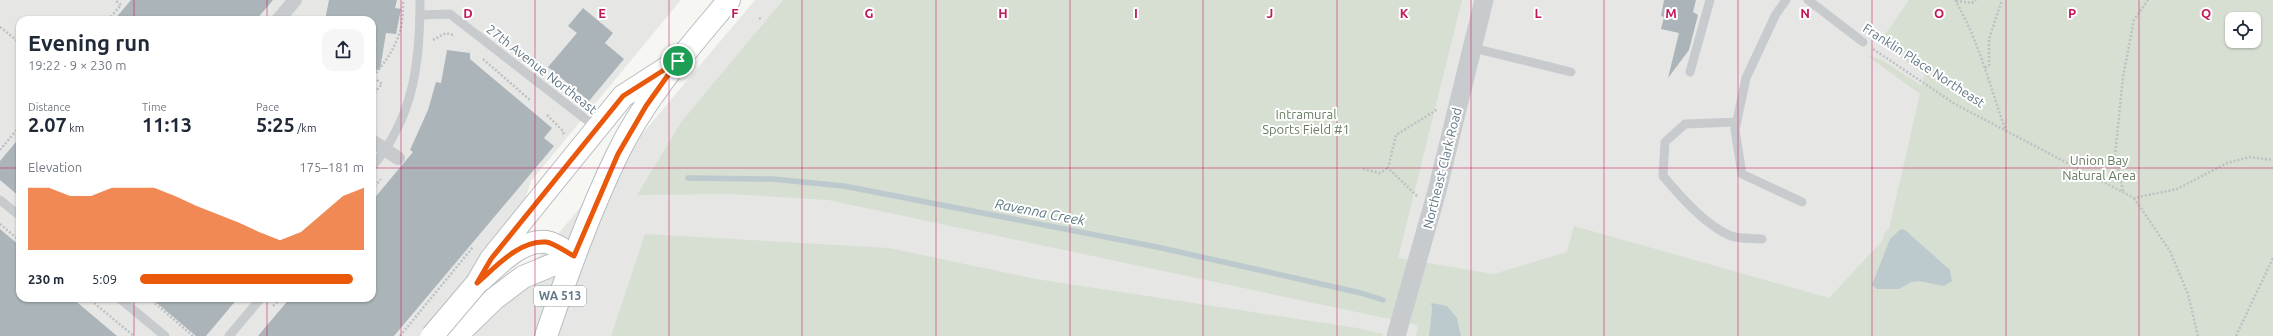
<!DOCTYPE html>
<html lang="en">
<head>
<meta charset="utf-8">
<style>
	:root { --surface:#fff; --page:#f6f6f7; --text:#1f2937; --muted:#747a83; --accent:#ea580c }
	body { margin:0; font-family:Ubuntu,sans-serif; background:var(--page); color:var(--text); height:100vh; display:flex; flex-direction:column; font-size:15px; white-space:nowrap }
	* { box-sizing:border-box; margin:0 }
	p { font-size:13px; color:var(--muted) }
	.icon { flex:none; width:22px; height:22px; fill:none; stroke:currentColor; stroke-width:2; stroke-linecap:round; stroke-linejoin:round }
	.map { position:relative; flex:1; overflow:hidden }
	.side { position:absolute; left:16px; top:16px; width:360px; height:286px; display:flex; flex-direction:column; background:var(--surface); border-radius:12px; box-shadow:0 1px 3px #0004 }
	.side>* { flex:none }
	.fabs { position:absolute; left:2225px; top:12px; display:grid; gap:8px }
	.fabs a { display:grid; place-items:center; width:36px; height:36px; border-radius:8px; background:var(--surface); box-shadow:0 1px 3px #0004; font-size:20px }
	.pin { position:absolute; display:grid; place-items:center; width:34px; height:34px; color:#fff; margin:-17px; border:2px solid #fff; border-radius:50%; box-shadow:0 1px 4px #0007 }
	.round { display:grid; place-items:center; flex:none; width:42px; height:42px; border-radius:12px; background:var(--page) }
	.summary { display:flex; align-items:center; justify-content:space-between; height:68px; padding:0 12px }
	h1 { font-size:22px; font-weight:700; line-height:30px }
	.stats { display:grid; grid-template-columns:repeat(3,1fr); gap:6px; height:68px; padding:4px 12px }
	.stats div { display:grid; align-content:center }
	.stats b { font-size:20px; font-weight:700 }
	.stats small { font-size:11px; font-weight:400 }
	.stats p { font-size:11px }
	.chart { height:112px; padding:8px 12px }
	.chart p { display:flex; justify-content:space-between }
	.chart svg { width:100%; height:72px; margin-top:4px; fill:var(--accent); opacity:.7 }
	ul { padding:0 12px; list-style:none; font-size:13px }
	li { display:grid; grid-template-columns:64px 48px 1fr; align-items:center; height:30px }
	li i { height:10px; border-radius:5px; background:var(--accent) }
	.map>svg:first-child { display:block }
	.built { fill:#e6e7e5; fill-rule:evenodd }
	.green { fill:#d7ded2; fill-rule:evenodd }
	.water { fill:#bcc9cd }
	.lines { fill:none; stroke-linecap:round; stroke-linejoin:round }
	.stream { stroke:#bcc9cd; stroke-width:5.5 }
	.building { fill:#abb4b9 }
	.secondary-casing { stroke:#b7bdc1; stroke-width:24 }
	.primary-casing { stroke:#b8bcc0; stroke-width:24 }
	.path { stroke:#bec1c3; stroke-width:2.5; stroke-dasharray:2 2; stroke-linecap:butt }
	.service { stroke:#c8cbce; stroke-width:9 }
	.pedestrian { stroke:#c8cbce; stroke-width:14 }
	.minor { stroke:#c8cbce; stroke-width:19 }
	.secondary { stroke:#fff; stroke-width:22 }
	.primary { stroke:#fff; stroke-width:22 }
	.secondary-bridge-casing { stroke:#b7bdc1; stroke-width:24; stroke-linecap:butt }
	.secondary-bridge { stroke:#fff; stroke-width:22 }
	.route-casing { stroke:#fff; stroke-width:8 }
	.route { stroke:#ea580c; stroke-width:5 }
	.grid { fill:none; stroke:#c2185b; stroke-width:1; stroke-opacity:0.55 }
	.labels { text-anchor:middle; stroke-width:4; stroke-linejoin:round; paint-order:stroke }
	.shield { fill:#fff; stroke:#91a0aa; stroke-width:1 }
	.shield-label { font-size:12px; font-weight:bold; fill:#627785 }
	.street-label { font-size:13px; fill:#627785; stroke:#fff }
	.park-label { font-size:13px; fill:#687c62; stroke:#fff }
	.water-label { font-size:14px; font-style:italic; fill:#5e7a82; stroke:#fff }
	.grid-label { font-size:13px; text-anchor:middle; font-weight:bold; fill:#c2185b; stroke:#fff; stroke-width:4; stroke-linejoin:round; paint-order:stroke }
</style>
</head>
<body>
<div class="map">
<svg width="2273" height="336" viewBox="0 0 2273 336">
	<rect width="100%" height="100%" fill="#f6f6f2"/>
	<path class="built" d="M0,0H681L531,181L521,212L419,336H0ZM20,20H372V298H20Z
		M755,0H2273V336H472ZM2232,19H2254V41H2232Z"/>
	<path class="green" d="M783,0H1462L1398,258L1494,274L1567,252L1574,226L1829,298L1882,241L1884,233L1889,229L1920,94L1866,55L1882,60L1922,86L1924,74L1883,45L1885,42L1881,40L1909,0H2273V336H1461L1457,318L1431,304L1432,309L1429,336H1416L1418,325L828,200L732,194L637,195L682,121ZM2232,19H2254V41H2232Z
		M645,234L889,248L1036,279L1357,328L1383,334V336H611Z"/>
	<path class="water" d="M1901,229L1905,230L1950,270L1952,281L1944,286L1919,281L1911,282L1899,289H1877L1872,285L1890,239Z
		M1431,303L1447,306L1457,318L1461,336H1429L1432,309Z"/>
	<g class="lines">
		<path class="stream" d="M688,178L772,179L844,186L1157,247L1361,293L1383,300"/>
	</g>
	<path class="building" d="M131,0H273L256,20H114Z
		M329,0H397L395,8L401,9L396,34L386,33L380,70H372V20H325Z
		M1664,0H1696L1693,12L1698,15L1689,50L1668,78L1679,33L1661,29L1664,17L1661,16Z
		M583,8L613,33L605,43L624,59L589,101L548,67L577,33L568,26Z
		M447,50L470,53V59L552,128L544,138L554,146L394,336H258L290,298H372V201L413,152L410,150L428,110L436,82L441,83Z
		M20,137V197L0,180V161Z
		M0,229L20,246V298H72L117,336H0Z
		M151,298H238L206,336H196Z"/>
	<g class="lines">
		<g class="secondary-casing">
			<path id="secondary" d="M481,280C498,265 521,239 546,242C555,243 566,252 574,256
				M456,336L494,299L523,277L574,256"/>
		</g>
		<g class="primary-casing">
			<path id="primary" d="M477,283L491,259L623,96L668,67
				M546,336C567,275 589,213 617,155C645,97 688,49 729,0"/>
		</g>
		<path class="path" d="M1955,0C1979,41 1990,87 2006,131
			M1956,1L1972,3L1976,0
			M759,18L761,19
			M108,20L121,5L115,0
			M0,27L20,43
			M433,40L446,33L453,35
			M1873,49L1955,104L2134,198L2177,189L2227,163L2250,157L2273,160
			M483,59L530,100
			M1985,68L1989,65V39L2002,0
			M372,96L382,84L373,77C394,51 404,34 403,0
			M547,115L563,131L564,136
			M0,150L20,126
			M1363,169L1380,173L1388,168
			M372,189L381,179
			M2123,191L2115,155L2123,77L2134,20L2148,0
			M1417,196L1388,168L1396,135L1438,109
			M2134,198L2170,251L2188,294L2198,336
			M0,224L20,241
			M88,298L134,336
			M149,298L193,336
			M273,306L281,298
			M400,336L473,247
			M2236,336L2273,258"/>
		<path class="service" d="M1786,0L1776,14L1746,78L1735,130L1742,174L1802,202
			M1808,0L1863,42
			M420,15L450,14L597,128
			M1473,48L1571,72
			M1690,72L1710,0
			M1736,122L1685,124L1665,142L1663,176C1680,196 1706,226 1731,236C1739,239 1752,238 1762,239
			M372,167C414,117 420,63 420,0
			M0,200L20,216
			M119,298L165,336
			M229,336L261,298"/>
		<path class="pedestrian" d="M278,20L295,0
			M372,141L398,158"/>
		<path class="minor" d="M1396,336L1437,191L1484,0"/>
		<use href="#secondary" class="secondary"/>
		<use href="#primary" class="primary"/>
		<g class="secondary-bridge-casing">
			<path id="secondary-bridge" d="M432,336L477,283"/>
		</g>
		<use href="#secondary-bridge" class="secondary-bridge"/>
	</g>
	<g class="lines">
		<g class="route-casing">
			<path id="route" d="M678,61L646,106L618,154L574,256C566,252 554,243 546,242C519,240 496,267 477,283L491,259L623,96Z"/>
		</g>
		<use href="#route" class="route"/>
	</g>
	<path class="grid" d="M134,0V20M267,0V20M401,0V336M535,0V336M669,0V336M802,0V336M936,0V336M1070,0V336M1203,0V336M1337,0V336M1471,0V336M1604,0V336M1738,0V336M1872,0V336M2006,0V336M2139,0V336M0,168H20M372,168H2273M134,298V336M267,298V336"/>
	<g class="labels">
		<rect class="shield" x="534" y="286" width="52" height="20" rx="3"/>
		<g class="shield-label">
			<text x="560" y="300">WA 513</text>
		</g>
		<g class="street-label">
			<text transform="translate(1924 65) rotate(33)" y="5">Franklin Place Northeast</text>
			<text transform="translate(542 69) rotate(38)" y="5">27th Avenue Northeast</text>
			<text transform="translate(1442 168) rotate(-76)" y="5">Northeast Clark Road</text>
		</g>
		<g class="park-label">
			<text x="1306" y="119">Intramural<tspan x="1306" dy="15">Sports Field #1</tspan></text>
			<text x="2099" y="165">Union Bay<tspan x="2099" dy="15">Natural Area</tspan></text>
		</g>
		<g class="water-label">
			<text transform="translate(1040 212) rotate(11)" y="5">Ravenna Creek</text>
		</g>
	</g>
	<g class="grid-label">
		<text x="468" y="18">D</text>
		<text x="602" y="18">E</text>
		<text x="735" y="18">F</text>
		<text x="869" y="18">G</text>
		<text x="1003" y="18">H</text>
		<text x="1136" y="18">I</text>
		<text x="1270" y="18">J</text>
		<text x="1404" y="18">K</text>
		<text x="1538" y="18">L</text>
		<text x="1671" y="18">M</text>
		<text x="1805" y="18">N</text>
		<text x="1939" y="18">O</text>
		<text x="2072" y="18">P</text>
		<text x="2206" y="18">Q</text>
	</g>
</svg>
<div class="fabs">
<a><svg class="icon" aria-label="locate" viewBox="0 0 24 24"><circle cx="12" cy="12" r="6"/><path d="M12 2v4M12 18v4M2 12h4M18 12h4"/></svg></a>
</div>
<div class="pin" style="left:678px;top:61px;background:#1e9e55"><svg class="icon" aria-label="arrive" viewBox="0 0 24 24"><path d="M6 21V4h12l-3 4 3 4H6"/></svg></div>
<section class="side">
<div class="summary"><div><h1>Evening run</h1><p>19:22 · 9 × 230 m</p></div><a class="round"><svg class="icon" aria-label="share" viewBox="0 0 24 24"><path d="M12 15V3M7 8l5-5 5 5M5 13v7h14v-7"/></svg></a></div>
<div class="stats">
<div><p>Distance</p><b>2.07<small> km</small></b></div>
<div><p>Time</p><b>11:13</b></div>
<div><p>Pace</p><b>5:25<small> /km</small></b></div>
</div>
<div class="chart"><p><span>Elevation</span>175–181 m</p>
<svg viewBox="0 0 160 44" preserveAspectRatio="none"><path d="M0 44V6L10 6L20 11L30 11L40 6L50 6L60 6L70 11L80 17L90 22L100 27L110 33L120 38L130 33L140 22L150 11L160 6V44z"/></svg>
</div>
<ul>
<li><b>230 m</b>5:09<i style="width:95%"></i></li>
</ul>
</section>
</div>
</body>
</html>
